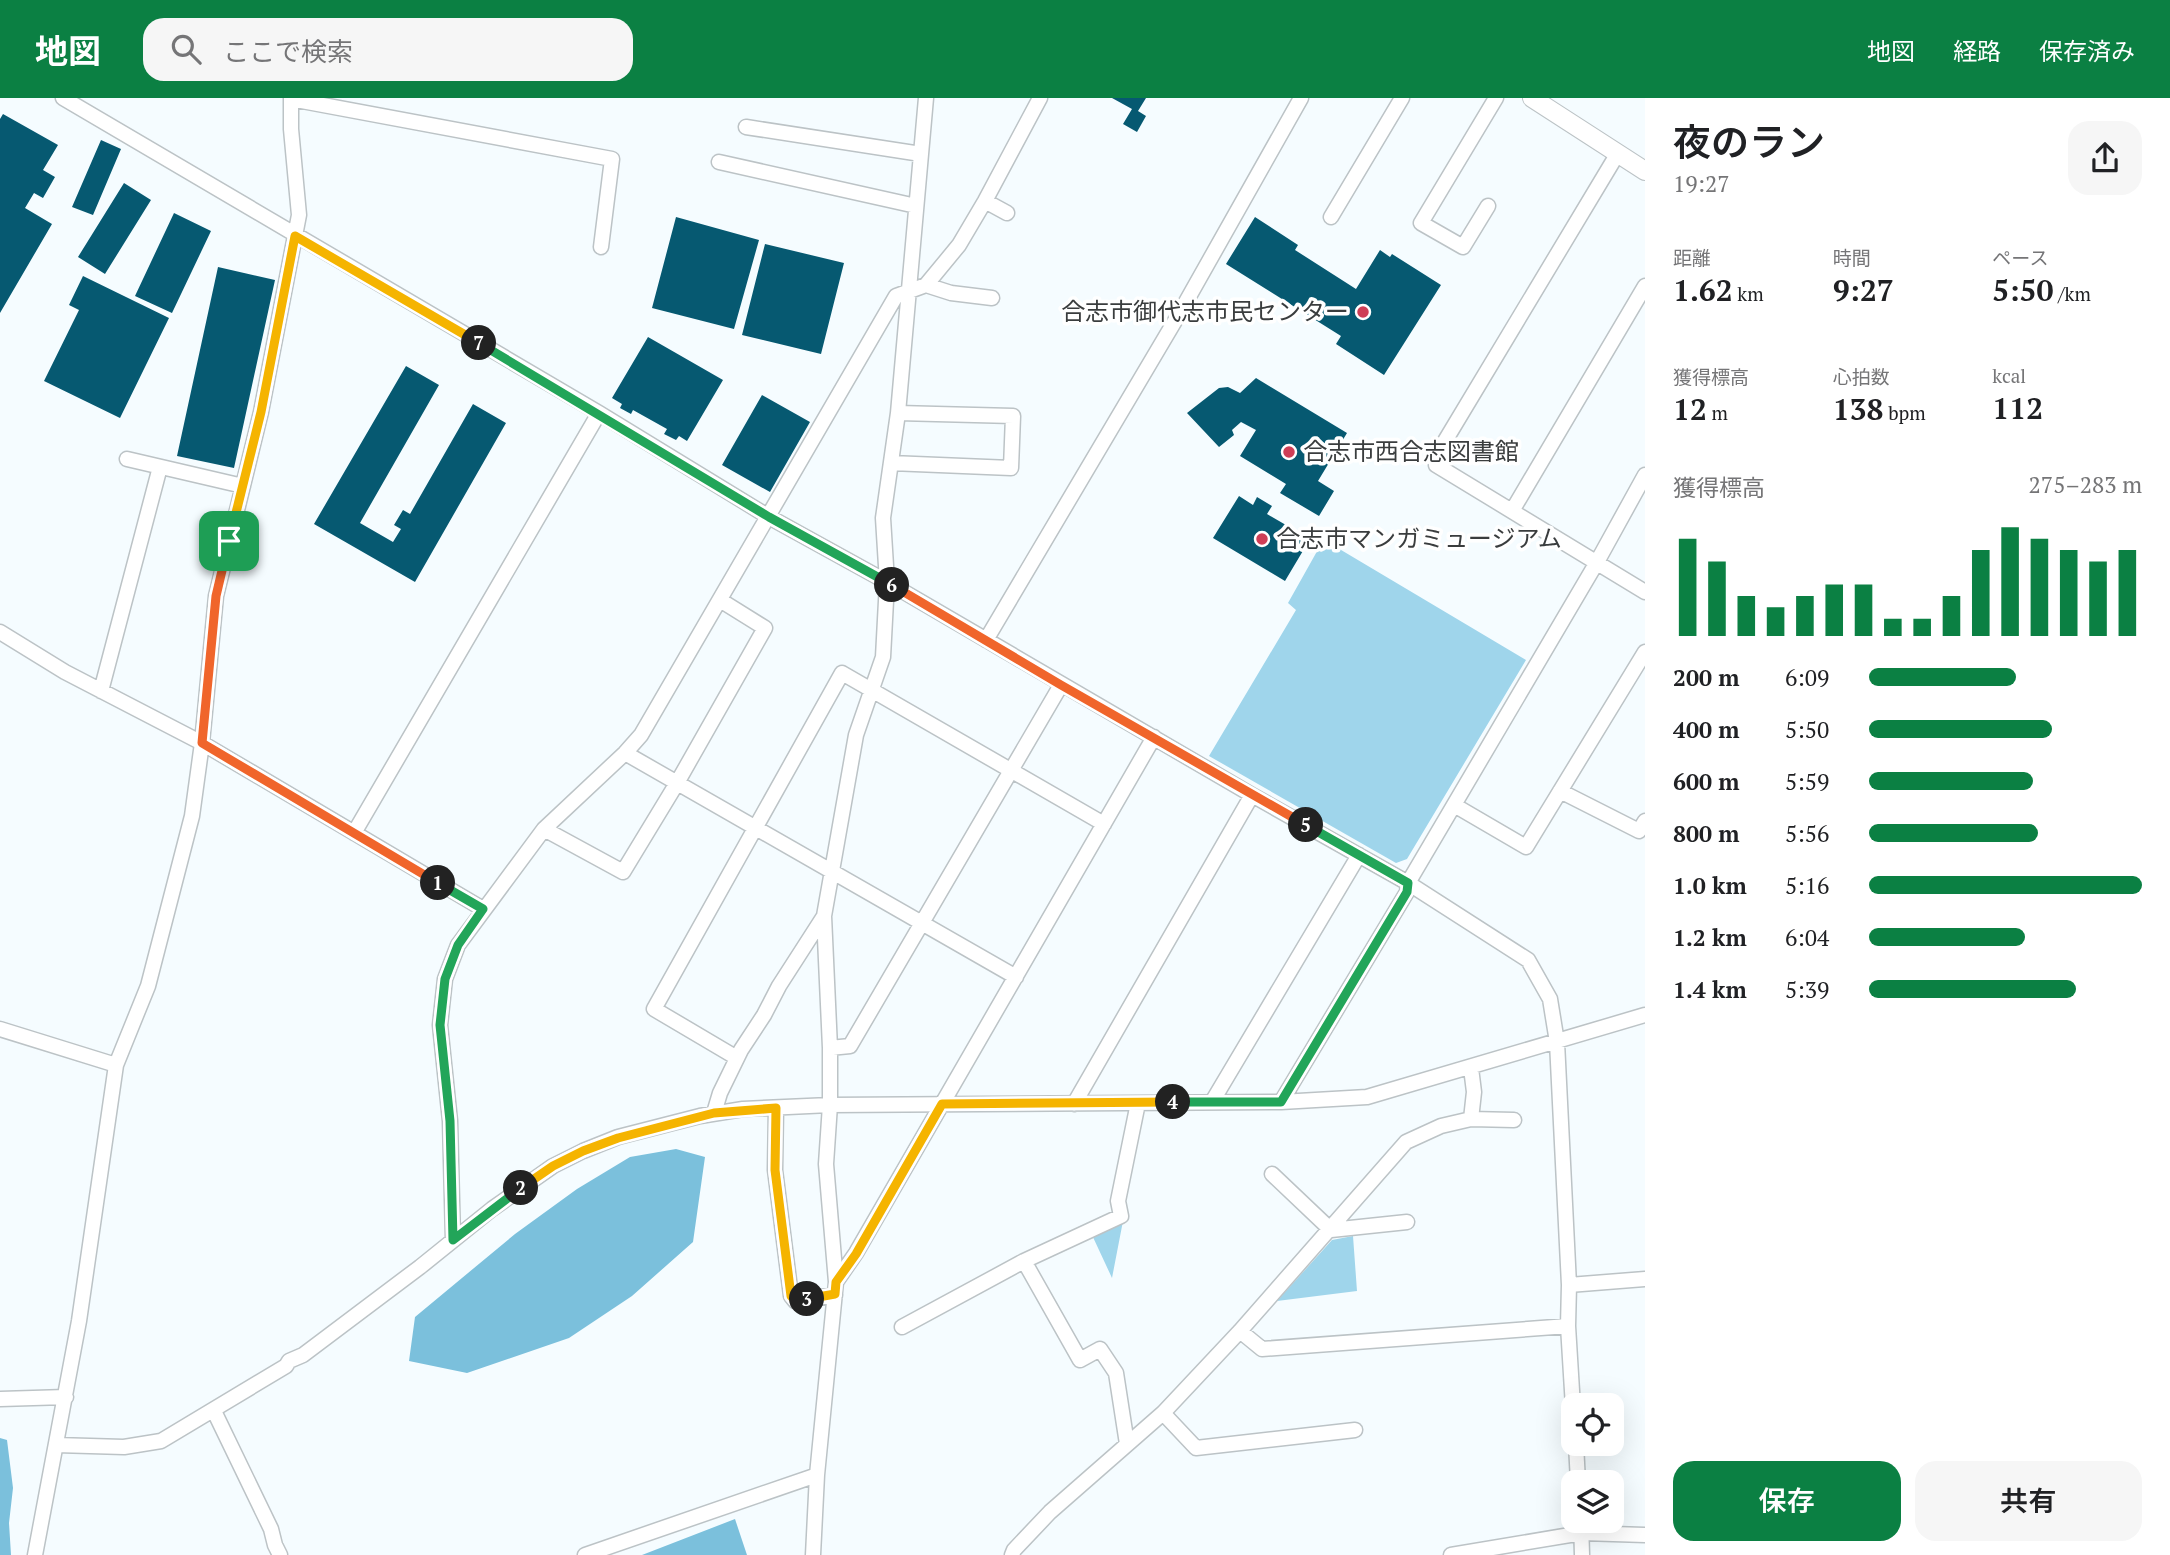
<!DOCTYPE html>
<html lang="ja">
<head>
<meta charset="utf-8">
<style>
	:root { --surface:#fff; --page:#f6f6f6; --text:#202124; --muted:#757577; --accent:#0b8043 }
	body { margin:0; font-family:"PT Serif","Noto Sans JP",serif; background:var(--page); color:var(--text); height:100vh; display:flex; flex-direction:column; font-size:26px; white-space:nowrap }
	* { box-sizing:border-box; margin:0 }
	p { font-size:23px; color:var(--muted) }
	.icon { flex:none; width:38px; height:38px; fill:none; stroke:currentColor; stroke-width:2; stroke-linecap:round; stroke-linejoin:round }
	.map { position:relative; flex:1; overflow:hidden }
	.side { display:flex; flex-direction:column; background:var(--surface); width:525px }
	.side>* { flex:none }
	.buttons { position:absolute; left:1561px; top:1295px; display:grid; gap:14px }
	.buttons a { display:grid; place-items:center; width:63px; height:63px; border-radius:14px; background:var(--surface); box-shadow:0 7px 28px #0002; font-size:35px }
	.pin { position:absolute; display:grid; place-items:center; width:60px; height:60px; color:#fff; margin:-30px; border-radius:14px; box-shadow:0 4px 10px #0006 }
	.km { position:absolute; width:35px; height:35px; margin:-18px; border-radius:50%; background:#222; color:#fff; font-size:19px; line-height:35px; text-align:center }
	.round { display:grid; place-items:center; flex:none; width:74px; height:74px; border-radius:21px; background:var(--page) }
	.overview { display:flex; align-items:center; justify-content:space-between; height:119px; padding:0 28px }
	h1 { font-size:38px; font-weight:600; line-height:52px }
	.stats { display:grid; grid-template-columns:repeat(3,1fr); gap:10px; height:119px; padding:7px 28px }
	.stats div { display:grid; align-content:center }
	.stats b { font-size:30px; font-weight:600 }
	.stats small { font-size:19px; font-weight:400 }
	.stats p { font-size:19px }
	.chart { height:196px; padding:14px 28px }
	.chart p { display:flex; justify-content:space-between }
	.chart svg { width:100%; height:126px; margin-top:7px; stroke:var(--accent); stroke-width:6 }
	.primary-button { display:flex; gap:14px; margin-top:auto; padding:14px 28px }
	.primary-button a { flex:1; height:80px; border-radius:21px; background:var(--accent); color:#fff; font-size:28px; font-weight:600; line-height:80px; text-align:center }
	.primary-button a+a { background:var(--page); color:var(--text) }
	ul { padding:0 28px; list-style:none; font-size:23px }
	li { display:grid; grid-template-columns:112px 84px 1fr; align-items:center; height:52px }
	li i { height:18px; border-radius:9px; background:var(--accent) }
	header { display:flex; align-items:center; gap:42px; box-sizing:border-box; height:98px; padding:0 35px; background:var(--accent); color:#fff }
	header strong { font-size:33px }
	nav { display:flex; gap:38px; margin-inline-start:auto; font-size:24px }
	.search { width:490px; height:63px; background:var(--page); display:flex; align-items:center; gap:18px; box-sizing:border-box; padding:0 24px; border-radius:21px; color:var(--muted); font-size:26px }
	main { display:flex; flex:1; min-height:0 }
	.map>svg:first-child { display:block }
	.green { fill:#9fd5eb }
	.forest { fill:#7bc0dc }
	.building { fill:#065971 }
	.lines { fill:none; stroke-linecap:round; stroke-linejoin:round }
	.minor-casing { stroke:#bcc3c6; stroke-width:17 }
	.tertiary-casing { stroke:#bcc3c6; stroke-width:20 }
	.minor { stroke:#fff; stroke-width:14 }
	.tertiary { stroke:#fff; stroke-width:18 }
	.split-1-casing { stroke:#fff; stroke-width:14 }
	.split-2-casing { stroke:#fff; stroke-width:14 }
	.split-3-casing { stroke:#fff; stroke-width:14 }
	.split-4-casing { stroke:#fff; stroke-width:14 }
	.split-5-casing { stroke:#fff; stroke-width:14 }
	.split-6-casing { stroke:#fff; stroke-width:14 }
	.split-7-casing { stroke:#fff; stroke-width:14 }
	.split-8-casing { stroke:#fff; stroke-width:14 }
	.split-1 { stroke:#f0652b; stroke-width:9 }
	.split-2 { stroke:#22a559; stroke-width:9 }
	.split-3 { stroke:#f5b400; stroke-width:9 }
	.split-4 { stroke:#f5b400; stroke-width:9 }
	.split-5 { stroke:#22a559; stroke-width:9 }
	.split-6 { stroke:#f0652b; stroke-width:9 }
	.split-7 { stroke:#22a559; stroke-width:9 }
	.split-8 { stroke:#f5b400; stroke-width:9 }
	.poi-dot { fill:#ce3e56; stroke:#fff; stroke-width:2.5 }
	.labels { text-anchor:middle; stroke-width:7; stroke-linejoin:round; paint-order:stroke }
	.poi-label { font-size:24px; fill:#3a3d3e; stroke:#fff; text-anchor:start }
</style>
</head>
<body>
<header>
<strong>地図</strong>
<div class="search"><svg class="icon" aria-label="search" viewBox="0 0 24 24"><circle cx="10" cy="10" r="6"/><path d="M15 15l6 6"/></svg>ここで検索</div>
<nav><a>地図</a><a>経路</a><a>保存済み</a></nav>
</header>
<main>
<div class="map">
<svg width="1645" height="1457" viewBox="0 0 1645 1457">
	<rect width="100%" height="100%" fill="#f5fcff"/>
	<path class="green" d="M1331,446L1526,562L1407,761L1396,765L1209,658L1296,512L1288,505L1320,448Z
		M1123,1123L1112,1180L1092,1137Z
		M1353,1138L1357,1193L1277,1203L1332,1142Z"/>
	<path class="forest" d="M676,1051L705,1059L693,1144L632,1198L569,1240L467,1275L409,1263L415,1219L515,1136L577,1091L630,1059Z
		M0,1340L7,1342L13,1390L9,1425L11,1457H0Z
		M735,1421L747,1457H642Z"/>
	<path class="building" d="M1112,0H1146L1138,13L1146,18L1137,34L1123,26L1132,11Z
		M3,16L58,47L43,72L55,79L43,100L34,95L25,110L52,126L0,215V21Z
		M101,42L121,51L93,117L72,109Z
		M124,85L151,102L105,176L78,159Z
		M174,115L211,133L172,215L135,198Z
		M676,119L759,142L734,231L652,210Z
		M1255,119L1298,147L1295,152L1356,191L1380,152L1390,159L1392,156L1441,187L1384,277L1336,246L1341,238L1226,166Z
		M765,146L844,165L821,256L742,237Z
		M218,169L275,182L234,370L177,358Z
		M83,178L169,220L120,320L44,283L79,212L69,207Z
		M648,239L723,282L687,343L679,338L676,342L664,336L667,331L633,312L631,316L620,310L622,306L612,300Z
		M406,268L439,287L360,425L393,444L401,431L394,427L403,412L410,416L473,306L506,325L415,484L314,426Z
		M1256,280L1347,335L1318,383L1334,393L1319,418L1280,395L1286,386L1240,358L1256,332L1241,324L1232,332L1234,337L1219,349L1187,315L1219,290L1228,289L1240,295Z
		M762,297L810,324L770,394L722,367Z
		M1239,398L1253,407L1257,399L1272,408L1267,416L1310,441L1285,483L1213,440Z"/>
	<g class="lines">
		<g class="minor-casing">
			<path id="minor" d="M63,0L599,315L769,419L887,484L1252,697L1408,785L1528,862L1550,901L1557,944L1569,1187L1568,1228L1573,1309
				M291,1L612,61L601,149
				M746,29L921,56
				M1618,55L1436,358V367L1645,494
				M719,64L916,108
				M985,103L1007,115
				M1488,108L1463,149L1421,125L1496,0
				M1331,119L1402,0
				M926,187L951,195L992,200
				M127,361L243,388
				M891,365L1011,370L1013,318L898,315
				M1512,413L1645,188
				M0,534L65,574L202,645L483,811
				M986,542L1182,211L1301,0
				M101,593L160,369
				M625,655L1016,879
				M1560,693L1639,733L1645,723
				M1454,707L1526,749L1645,554
				M544,731L623,774L677,685L765,530L720,502
				M354,735L599,315
				M0,931L116,967
				M830,950L850,948L1061,587
				M737,960L654,911L842,575L1104,726
				M1212,1004L1359,757
				M1281,1004L1407,794L1408,785L1597,464L1645,377
				M1074,1006L1252,697
				M776,1010L775,1072L791,1198L795,1203L835,1197
				M714,1015L720,995L741,952L764,917L779,888L824,818
				M1471,1021L1514,1022
				M1272,1076L1331,1132L1407,1124
				M453,1142L450,1023L440,927L445,881L458,847L544,731L625,655L641,637L896,198L926,187L959,147L985,103L1040,0
				M1024,1163L1080,1262L1100,1251L1116,1275L1127,1346
				M836,1184L856,1155L1154,639
				M1569,1187L1645,1181
				M902,1229L1024,1163L1121,1118L1118,1103L1138,1005
				M1240,1233L1262,1251L1568,1228
				M0,1301L66,1299
				M214,1313L271,1431L275,1447L280,1457
				M1163,1315L1196,1350L1355,1332
				M1576,1346L1578,1384
				M56,1347L124,1349L161,1343L286,1268L289,1263L303,1257L420,1169L492,1111L553,1068L583,1053L618,1039L700,1018L743,1011L830,1007L1281,1004L1367,999L1645,917
				M1581,1423L1582,1457
				M35,1457L79,1223L116,967L148,888L192,718L202,645L216,498L261,314L299,117L291,31V0
				M585,1457L817,1377
				M813,1457L817,1377L836,1184L826,1066L830,1007V950L824,818L856,637L883,559L887,484L883,420L898,315L926,0
				M1012,1457L1014,1452L1050,1414L1163,1315L1240,1233L1406,1044L1441,1028L1471,1021L1474,994L1471,970
				M1451,1457L1582,1435L1645,1437"/>
		</g>
		<g class="tertiary-casing">
			<path id="tertiary" d="M1532,0L1645,73"/>
		</g>
		<use href="#minor" class="minor"/>
		<use href="#tertiary" class="tertiary"/>
	</g>
	<g class="lines">
		<g class="split-1-casing">
			<path id="split-1" d="M229,443L216,498L202,645L438,785"/>
		</g>
		<g class="split-2-casing">
			<path id="split-2" d="M438,785L483,811L458,847L445,881L440,927L450,1023L453,1142L521,1090"/>
		</g>
		<g class="split-3-casing">
			<path id="split-3" d="M521,1090L553,1068L583,1053L618,1040L714,1015L776,1010L775,1072L791,1198L796,1203L807,1201"/>
		</g>
		<g class="split-4-casing">
			<path id="split-4" d="M807,1201L835,1196L836,1184L856,1156L942,1006L1173,1004"/>
		</g>
		<g class="split-5-casing">
			<path id="split-5" d="M1173,1004H1281L1407,794L1408,785L1306,727"/>
		</g>
		<g class="split-6-casing">
			<path id="split-6" d="M892,487L1061,587L1306,727"/>
		</g>
		<g class="split-7-casing">
			<path id="split-7" d="M479,245L769,419L892,487"/>
		</g>
		<g class="split-8-casing">
			<path id="split-8" d="M229,443L261,314L295,138L479,245"/>
		</g>
		<use href="#split-1" class="split-1"/>
		<use href="#split-2" class="split-2"/>
		<use href="#split-3" class="split-3"/>
		<use href="#split-4" class="split-4"/>
		<use href="#split-5" class="split-5"/>
		<use href="#split-6" class="split-6"/>
		<use href="#split-7" class="split-7"/>
		<use href="#split-8" class="split-8"/>
	</g>
	<g class="poi-dot">
		<circle cx="1363" cy="214" r="7"/>
		<circle cx="1289" cy="354" r="7"/>
		<circle cx="1262" cy="441" r="7"/>
	</g>
	<g class="labels">
		<g class="poi-label">
			<text x="1349" y="222" text-anchor="end">合志市御代志市民センター</text>
			<text x="1303" y="362">合志市西合志図書館</text>
			<text x="1276" y="449">合志市マンガミュージアム</text>
		</g>
	</g>
</svg>
<div class="buttons">
<a><svg class="icon" aria-label="locate" viewBox="0 0 24 24"><circle cx="12" cy="12" r="6"/><path d="M12 2v4M12 18v4M2 12h4M18 12h4"/></svg></a>
<a><svg class="icon" aria-label="layers" viewBox="0 0 24 24"><path d="M12 4l9 5-9 5-9-5zM3 14l9 5 9-5"/></svg></a>
</div>
<div class="pin" style="left:229px;top:443px;background:#1e9e55"><svg class="icon" aria-label="arrive" viewBox="0 0 24 24"><path d="M6 21V4h12l-3 4 3 4H6"/></svg></div>
<b class="km" style="left:438px;top:785px">1</b>
<b class="km" style="left:521px;top:1090px">2</b>
<b class="km" style="left:807px;top:1201px">3</b>
<b class="km" style="left:1173px;top:1004px">4</b>
<b class="km" style="left:1306px;top:727px">5</b>
<b class="km" style="left:892px;top:487px">6</b>
<b class="km" style="left:479px;top:245px">7</b>
</div>
<section class="side">
<div class="overview"><div><h1>夜のラン</h1><p>19:27</p></div><a class="round"><svg class="icon" aria-label="share" viewBox="0 0 24 24"><path d="M12 15V3M7 8l5-5 5 5M5 13v7h14v-7"/></svg></a></div>
<div class="stats">
<div><p>距離</p><b>1.62<small> km</small></b></div>
<div><p>時間</p><b>9:27</b></div>
<div><p>ペース</p><b>5:50<small> /km</small></b></div>
</div>
<div class="stats">
<div><p>獲得標高</p><b>12<small> m</small></b></div>
<div><p>心拍数</p><b>138<small> bpm</small></b></div>
<div><p>kcal</p><b>112</b></div>
</div>
<div class="chart"><p><span>獲得標高</span>275–283 m</p>
<svg viewBox="0 0 160 44" preserveAspectRatio="none"><path d="M5 44V10M15 44V18M25 44V30M35 44V34M45 44V30M55 44V26M65 44V26M75 44V38M85 44V38M95 44V30M105 44V14M115 44V6M125 44V10M135 44V14M145 44V18M155 44V14"/></svg>
</div>
<ul>
<li><b>200 m</b>6:09<i style="width:54%"></i></li>
<li><b>400 m</b>5:50<i style="width:67%"></i></li>
<li><b>600 m</b>5:59<i style="width:60%"></i></li>
<li><b>800 m</b>5:56<i style="width:62%"></i></li>
<li><b>1.0 km</b>5:16<i style="width:100%"></i></li>
<li><b>1.2 km</b>6:04<i style="width:57%"></i></li>
<li><b>1.4 km</b>5:39<i style="width:76%"></i></li>
</ul>
<div class="primary-button"><a>保存</a><a>共有</a></div>
</section>
</main>
</body>
</html>
